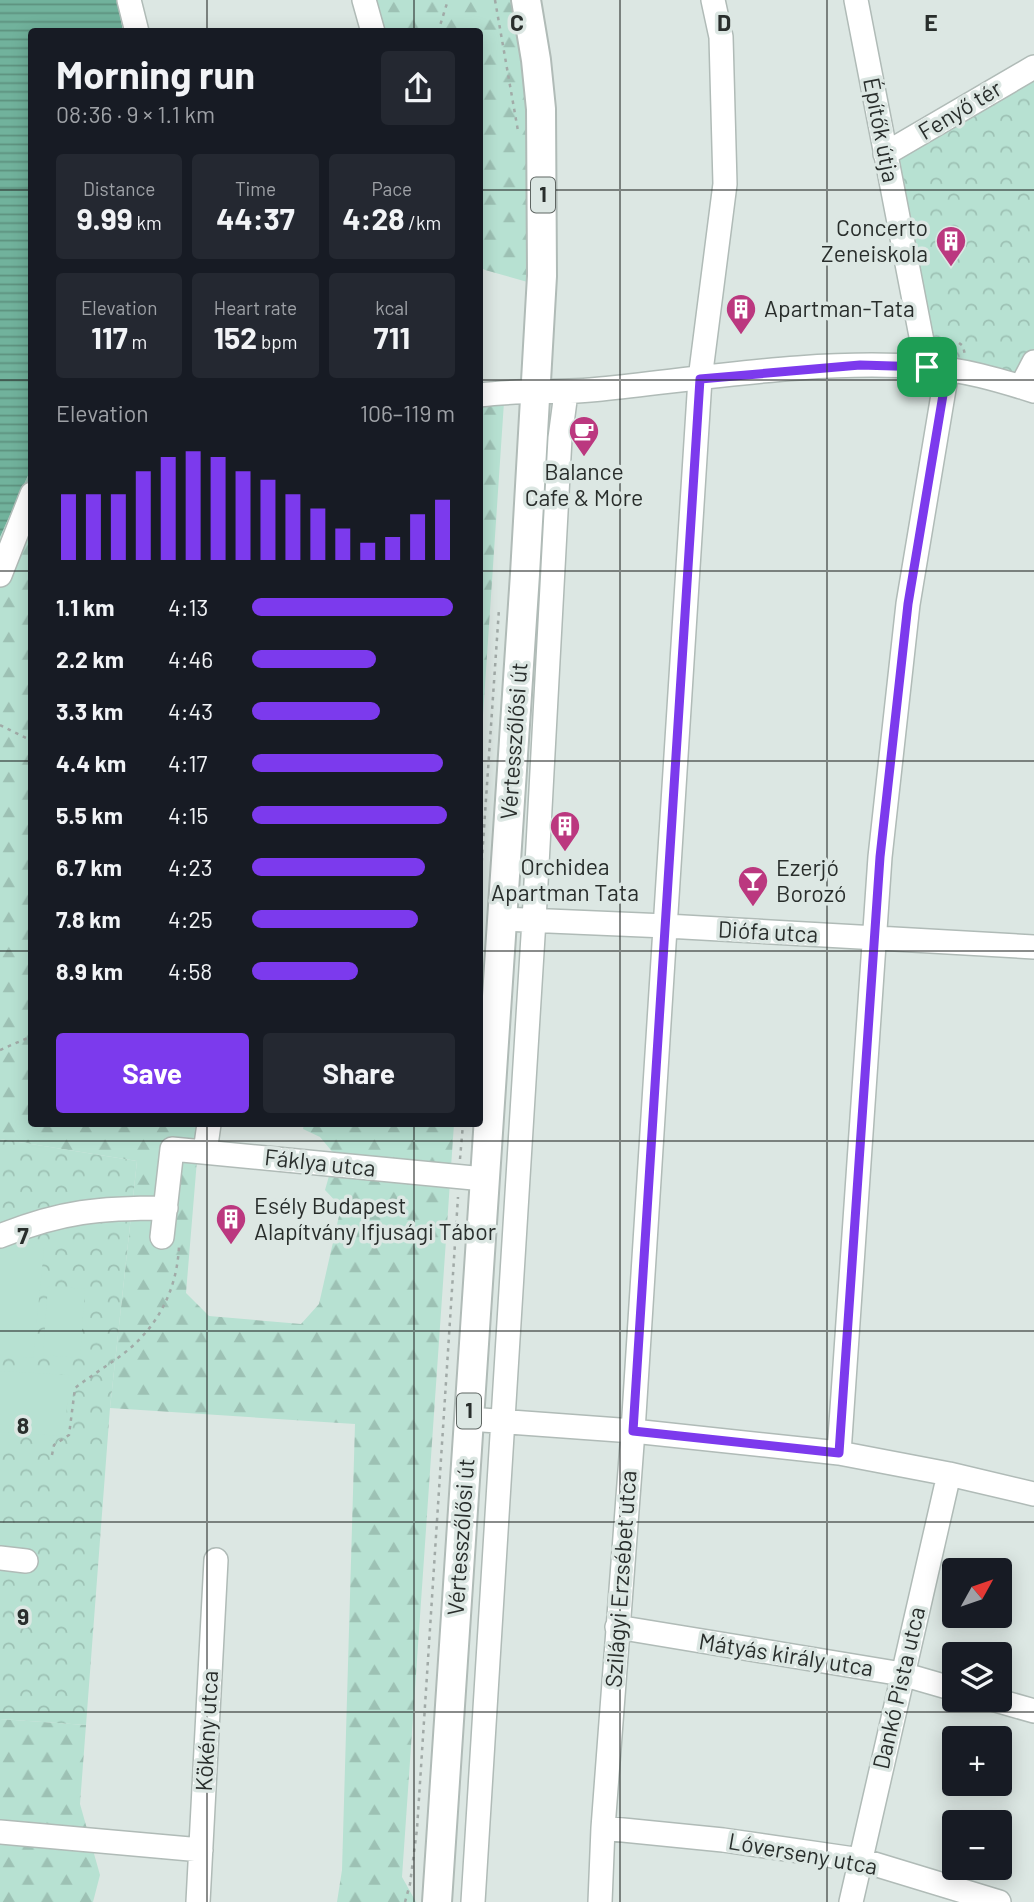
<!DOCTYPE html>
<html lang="en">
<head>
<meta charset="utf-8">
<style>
	:root { --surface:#171b24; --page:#242831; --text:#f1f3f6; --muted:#9ea1a6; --accent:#7c3aed }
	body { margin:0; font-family:Barlow,sans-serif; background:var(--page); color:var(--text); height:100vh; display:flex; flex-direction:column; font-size:26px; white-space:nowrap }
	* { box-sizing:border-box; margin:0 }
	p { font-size:23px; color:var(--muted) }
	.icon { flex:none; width:38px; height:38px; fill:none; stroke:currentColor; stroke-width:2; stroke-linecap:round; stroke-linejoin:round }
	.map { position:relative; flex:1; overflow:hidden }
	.details { position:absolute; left:28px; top:28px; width:455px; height:1099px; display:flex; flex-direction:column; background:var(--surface); border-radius:7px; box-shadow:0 4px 18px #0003 }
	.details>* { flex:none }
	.needle { width:46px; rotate:50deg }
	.tools { position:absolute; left:942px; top:1558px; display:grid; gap:14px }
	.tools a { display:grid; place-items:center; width:70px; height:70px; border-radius:7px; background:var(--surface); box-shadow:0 4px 18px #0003; font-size:35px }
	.pin { position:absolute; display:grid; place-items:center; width:60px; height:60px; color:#fff; margin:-30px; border-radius:14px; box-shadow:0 4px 10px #0006 }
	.round { display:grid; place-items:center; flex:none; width:74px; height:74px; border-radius:7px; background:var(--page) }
	.head { display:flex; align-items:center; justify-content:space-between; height:119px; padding:0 28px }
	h1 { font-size:38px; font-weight:700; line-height:52px }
	.figures { display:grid; grid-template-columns:repeat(3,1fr); gap:10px; height:119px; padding:7px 28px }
	.figures div { display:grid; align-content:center; border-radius:7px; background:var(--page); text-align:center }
	.figures b { font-size:30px; font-weight:700 }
	.figures small { font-size:19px; font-weight:400 }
	.figures p { font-size:19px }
	.chart { height:196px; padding:14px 28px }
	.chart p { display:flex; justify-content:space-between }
	.chart svg { width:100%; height:126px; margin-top:7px; stroke:var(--accent); stroke-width:6 }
	.action { display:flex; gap:14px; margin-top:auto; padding:14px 28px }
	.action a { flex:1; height:80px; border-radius:7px; background:var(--accent); color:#fff; font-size:28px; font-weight:700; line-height:80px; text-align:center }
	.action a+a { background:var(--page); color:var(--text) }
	ul { padding:0 28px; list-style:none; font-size:23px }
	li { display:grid; grid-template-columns:112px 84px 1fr; align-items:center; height:52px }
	li i { height:18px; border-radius:9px; background:var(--accent) }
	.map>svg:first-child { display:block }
	.forest { fill:url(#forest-firs) }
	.park { fill:url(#park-crowns) }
	.pitch { fill:#b7e1d2 }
	.water { fill:url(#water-rules) }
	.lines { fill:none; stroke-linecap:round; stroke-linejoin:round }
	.minor-casing { stroke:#b0bbb7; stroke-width:26 }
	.major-casing { stroke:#b0bbb7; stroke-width:32 }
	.path { stroke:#a1aaa7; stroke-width:2.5; stroke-dasharray:3.5 5; stroke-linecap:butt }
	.minor { stroke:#fff; stroke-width:23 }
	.major { stroke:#fff; stroke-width:28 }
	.route-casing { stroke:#fff; stroke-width:14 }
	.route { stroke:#7c3aed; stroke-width:9 }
	.grid { fill:none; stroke:#292e2c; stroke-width:2; stroke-opacity:0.55 }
	.labels { text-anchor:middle; stroke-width:7; stroke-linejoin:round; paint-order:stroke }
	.shield { fill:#dce7e3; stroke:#5f6663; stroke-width:2 }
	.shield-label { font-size:21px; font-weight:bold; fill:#292e2c }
	.street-label { font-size:23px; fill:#292e2c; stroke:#dce7e3 }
	.poi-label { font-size:23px; fill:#292e2c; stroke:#dce7e3; text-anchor:start }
	.grid-label { font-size:23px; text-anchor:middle; font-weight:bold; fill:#292e2c; stroke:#dce7e3; stroke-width:7; stroke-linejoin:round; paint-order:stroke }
</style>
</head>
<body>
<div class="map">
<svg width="1034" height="1902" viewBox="0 0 1034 1902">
	<defs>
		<pattern id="forest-firs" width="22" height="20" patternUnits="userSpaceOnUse" patternTransform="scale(1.75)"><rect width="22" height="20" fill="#b7e1d2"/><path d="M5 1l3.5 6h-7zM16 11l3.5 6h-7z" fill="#9dc1b4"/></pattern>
		<pattern id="park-crowns" width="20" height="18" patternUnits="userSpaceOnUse" patternTransform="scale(1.75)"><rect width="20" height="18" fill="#b7e1d2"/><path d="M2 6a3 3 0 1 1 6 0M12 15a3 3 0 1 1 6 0" fill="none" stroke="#9dc1b4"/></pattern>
		<pattern id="water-rules" width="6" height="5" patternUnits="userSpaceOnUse" patternTransform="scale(1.75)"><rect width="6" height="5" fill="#71b29c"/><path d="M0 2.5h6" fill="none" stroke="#5d917f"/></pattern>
	</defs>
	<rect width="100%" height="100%" fill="#dce7e3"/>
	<path class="forest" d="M374,0H517L527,77L531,283L485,270L480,267V32L380,31Z
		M504,402L480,760V405Z
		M31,469L32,1124H200L186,1293L209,1316L301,1324L319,1304L341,1207L325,1190L335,1155L320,1137L303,1129L304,1124H454L402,1877L416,1902H337L342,1870L355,1424L110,1408L137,1161L0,1139V537Z
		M0,1719L86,1725L80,1804L100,1875L93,1902H0Z"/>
	<path class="park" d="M1034,67V362L1021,387L927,367L885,155Z
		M0,1139L137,1161L110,1408L86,1725L0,1719Z"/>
	<path class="pitch" d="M0,1245L44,1249L33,1358L0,1355Z
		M48,1286L85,1289L80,1358L43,1355Z
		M0,1371L69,1375L65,1436L0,1432Z"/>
	<path class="water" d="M0,0H117L123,31L32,32L31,469L0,537Z"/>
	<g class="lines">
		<g class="minor-casing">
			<path id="minor" d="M129,0L137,32
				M364,0L373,32
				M856,0L927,367
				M885,154L1034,67
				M1021,387L1034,362
				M480,395C520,389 561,394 601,389C707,378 819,359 925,367C962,369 999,380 1034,391
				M0,575L32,494
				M501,919L666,926L1034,947
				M205,1152L209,1124
				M0,1236C62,1211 100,1208 166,1208
				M162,1237L172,1149L484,1179
				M469,1419L633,1431L839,1453L949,1474L1034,1494
				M839,1453L880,857L908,604L947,371
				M0,1558L26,1561
				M617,1627L902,1674L954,1689
				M992,1699L1034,1711
				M603,1828L723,1840L861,1860L999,1902
				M0,1832L201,1850
				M198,1902L216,1560
				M473,1902L534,920L560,438L566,393
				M600,1902L603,1828L633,1431L700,379L725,184L721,37L713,0
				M851,1902L949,1474"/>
		</g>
		<g class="major-casing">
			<path id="major" d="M437,1902L525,574L542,276L541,109L536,60L526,0"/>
		</g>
		<path class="path" d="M495,0L518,131
			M438,32L448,0
			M942,343H959L963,346L965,355
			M0,725L32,741
			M480,887L499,609
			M0,1050L32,1036
			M460,1159L463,1124
			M52,1455L54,1445L69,1435L75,1388C88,1378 102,1369 115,1360C154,1333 177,1294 179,1246
			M405,1902L410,1884L417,1829L458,1197"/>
		<use href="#minor" class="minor"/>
		<use href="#major" class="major"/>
	</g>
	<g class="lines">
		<g class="route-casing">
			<path id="route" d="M860,365L927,367L947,371L908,604L880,857L839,1453L633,1431L700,379Z"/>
		</g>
		<use href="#route" class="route"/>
	</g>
	<path class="grid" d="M207,0V32M414,0V32M620,0V1902M827,0V1902M0,190H32M480,190H1034M0,380H32M480,380H1034M0,571H32M480,571H1034M0,761H32M480,761H1034M0,951H32M480,951H1034M207,1124V1902M414,1124V1902M0,1141H1034M0,1331H1034M0,1522H1034M0,1712H1034"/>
	<defs>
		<g id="building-pin" transform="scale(1.575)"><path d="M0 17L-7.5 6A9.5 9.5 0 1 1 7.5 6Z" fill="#bb387f" stroke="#dce7e3"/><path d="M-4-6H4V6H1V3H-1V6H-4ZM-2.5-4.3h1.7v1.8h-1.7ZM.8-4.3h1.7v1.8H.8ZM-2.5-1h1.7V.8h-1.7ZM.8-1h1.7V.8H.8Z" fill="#fff"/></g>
		<g id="cafe-pin" transform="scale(1.575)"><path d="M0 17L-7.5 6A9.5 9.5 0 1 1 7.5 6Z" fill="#bb387f" stroke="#dce7e3"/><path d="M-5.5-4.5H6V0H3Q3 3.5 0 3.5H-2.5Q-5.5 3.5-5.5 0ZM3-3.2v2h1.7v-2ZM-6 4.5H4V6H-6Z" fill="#fff"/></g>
		<g id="bar-pin" transform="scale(1.575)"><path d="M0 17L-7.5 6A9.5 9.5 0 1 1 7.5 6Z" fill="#bb387f" stroke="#dce7e3"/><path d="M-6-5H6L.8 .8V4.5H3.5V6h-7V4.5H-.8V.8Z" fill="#fff"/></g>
	</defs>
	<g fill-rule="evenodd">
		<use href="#building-pin" x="951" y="241"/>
		<use href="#building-pin" x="741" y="309"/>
		<use href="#cafe-pin" x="584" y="431"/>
		<use href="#building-pin" x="565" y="826"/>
		<use href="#bar-pin" x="753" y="881"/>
		<use href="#building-pin" x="231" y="1219"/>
	</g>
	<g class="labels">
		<g class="shield">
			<rect x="531" y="177.5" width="24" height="35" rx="5"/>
			<rect x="457" y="1393.5" width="24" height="35" rx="5"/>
		</g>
		<g class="shield-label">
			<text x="543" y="202">1</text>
			<text x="469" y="1418">1</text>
		</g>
		<g class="street-label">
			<text transform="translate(960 110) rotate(-31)" y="8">Fenyő tér</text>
			<text transform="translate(881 130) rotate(79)" y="8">Építők útja</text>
			<text transform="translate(514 741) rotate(-86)" y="8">Vértesszőlősi út</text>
			<text transform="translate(768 932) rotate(3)" y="8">Diófa utca</text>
			<text transform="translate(320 1163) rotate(6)" y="8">Fáklya utca</text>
			<text transform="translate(461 1537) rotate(-86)" y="8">Vértesszőlősi út</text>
			<text transform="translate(621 1579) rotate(-86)" y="8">Szilágyi Erzsébet utca</text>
			<text transform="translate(786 1655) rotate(9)" y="8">Mátyás király utca</text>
			<text transform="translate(899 1688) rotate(-77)" y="8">Dankó Pista utca</text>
			<text transform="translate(207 1731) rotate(-87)" y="8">Kökény utca</text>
			<text transform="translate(803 1854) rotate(10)" y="8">Lóverseny utca</text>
		</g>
		<g class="poi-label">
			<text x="928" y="236" text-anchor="end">Concerto<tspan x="928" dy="26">Zeneiskola</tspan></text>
			<text x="764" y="317">Apartman-Tata</text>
			<text x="584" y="480" text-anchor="middle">Balance<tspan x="584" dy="26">Cafe &amp; More</tspan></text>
			<text x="565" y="875" text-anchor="middle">Orchidea<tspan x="565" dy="26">Apartman Tata</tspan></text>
			<text x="776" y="876">Ezerjó<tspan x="776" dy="26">Borozó</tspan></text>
			<text x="254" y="1214">Esély Budapest<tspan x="254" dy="26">Alapítvány Ifjusági Tábor</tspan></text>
		</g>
	</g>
	<g class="grid-label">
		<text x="517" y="31">C</text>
		<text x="724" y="31">D</text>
		<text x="931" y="31">E</text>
		<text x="23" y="1244">7</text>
		<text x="23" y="1434">8</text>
		<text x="23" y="1625">9</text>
	</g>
</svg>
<div class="tools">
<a><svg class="needle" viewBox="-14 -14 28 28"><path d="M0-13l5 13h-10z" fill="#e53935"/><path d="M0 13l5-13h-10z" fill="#9ea1a6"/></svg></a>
<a><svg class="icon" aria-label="layers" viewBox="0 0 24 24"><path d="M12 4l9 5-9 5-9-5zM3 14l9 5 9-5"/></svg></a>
<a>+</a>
<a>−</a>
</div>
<div class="pin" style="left:927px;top:367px;background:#1e9e55"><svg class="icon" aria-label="arrive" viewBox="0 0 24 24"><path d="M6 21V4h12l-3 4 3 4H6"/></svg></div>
<section class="details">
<div class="head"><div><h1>Morning run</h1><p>08:36 · 9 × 1.1 km</p></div><a class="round"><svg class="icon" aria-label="share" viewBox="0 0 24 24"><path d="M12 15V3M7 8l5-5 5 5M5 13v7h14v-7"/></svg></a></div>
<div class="figures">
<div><p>Distance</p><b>9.99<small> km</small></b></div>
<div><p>Time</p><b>44:37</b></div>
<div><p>Pace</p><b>4:28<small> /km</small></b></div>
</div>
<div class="figures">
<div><p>Elevation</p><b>117<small> m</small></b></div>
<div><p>Heart rate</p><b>152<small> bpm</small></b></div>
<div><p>kcal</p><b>711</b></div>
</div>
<div class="chart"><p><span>Elevation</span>106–119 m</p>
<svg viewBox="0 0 160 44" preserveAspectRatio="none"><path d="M5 44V21M15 44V21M25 44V21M35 44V13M45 44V8M55 44V6M65 44V8M75 44V13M85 44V16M95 44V21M105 44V26M115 44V33M125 44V38M135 44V36M145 44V28M155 44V23"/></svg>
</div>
<ul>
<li><b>1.1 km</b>4:13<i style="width:99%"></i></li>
<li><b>2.2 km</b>4:46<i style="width:61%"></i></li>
<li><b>3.3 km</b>4:43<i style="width:63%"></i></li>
<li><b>4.4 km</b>4:17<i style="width:94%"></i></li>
<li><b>5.5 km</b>4:15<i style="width:96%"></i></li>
<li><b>6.7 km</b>4:23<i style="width:85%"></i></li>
<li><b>7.8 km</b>4:25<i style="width:82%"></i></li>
<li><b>8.9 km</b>4:58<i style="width:52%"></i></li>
</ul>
<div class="action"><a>Save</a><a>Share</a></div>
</section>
</div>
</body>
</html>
